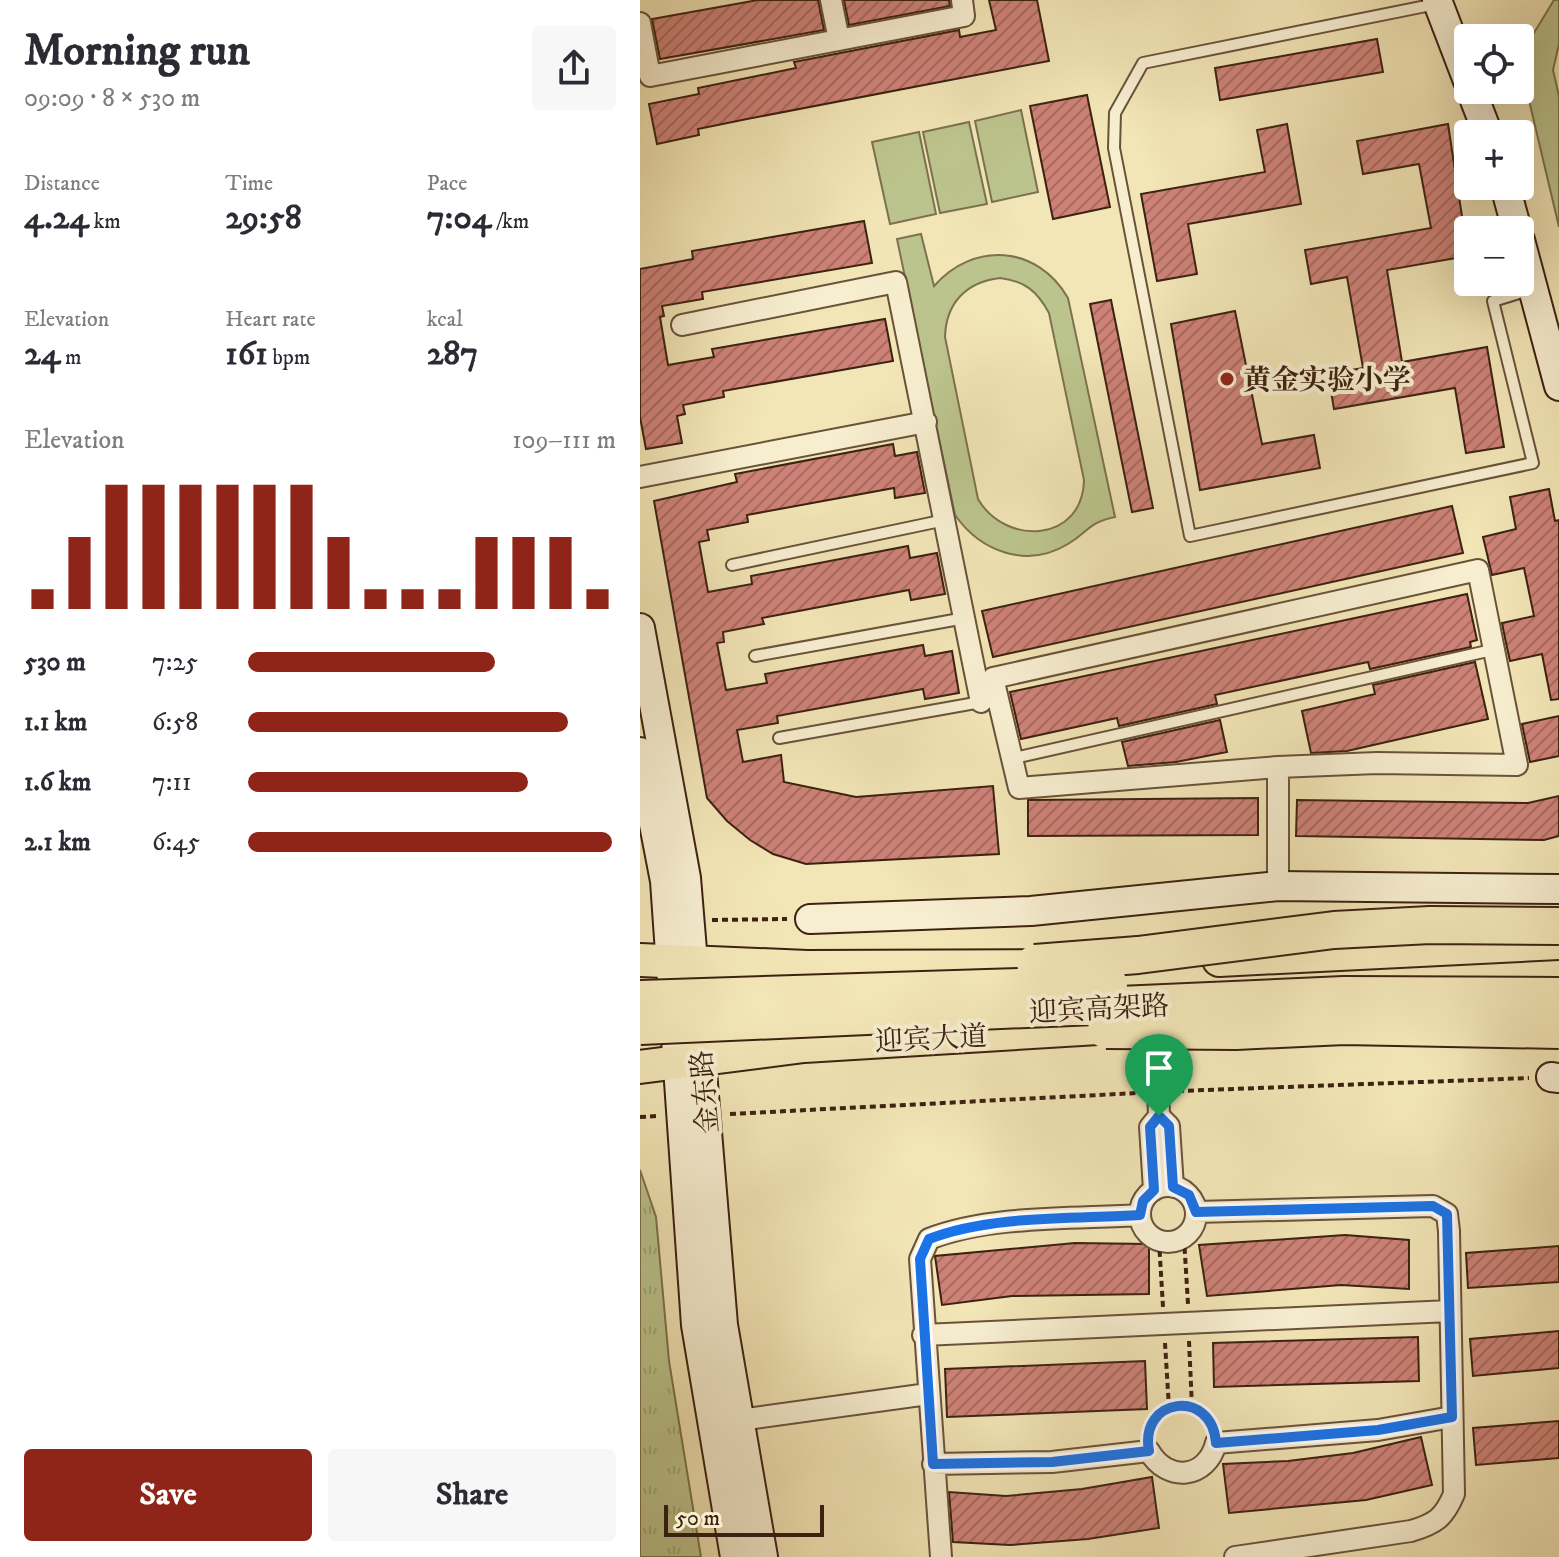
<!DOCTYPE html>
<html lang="en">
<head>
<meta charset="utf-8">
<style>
	:root { --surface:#fff; --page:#f7f7f7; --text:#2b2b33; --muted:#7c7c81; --accent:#8f2418 }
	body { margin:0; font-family:"IM FELL DW Pica","Noto Serif SC",serif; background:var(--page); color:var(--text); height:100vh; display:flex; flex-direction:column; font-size:30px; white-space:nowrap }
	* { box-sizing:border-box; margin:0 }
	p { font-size:26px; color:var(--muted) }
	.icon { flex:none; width:44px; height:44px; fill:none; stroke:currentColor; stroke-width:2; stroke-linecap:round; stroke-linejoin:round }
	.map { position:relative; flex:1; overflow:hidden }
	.details { display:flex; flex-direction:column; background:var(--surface); width:640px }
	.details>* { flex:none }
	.controls { position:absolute; left:814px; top:24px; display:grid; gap:16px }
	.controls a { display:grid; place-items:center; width:80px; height:80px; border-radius:8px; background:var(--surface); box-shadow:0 8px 32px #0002; font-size:40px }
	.scale { position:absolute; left:24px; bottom:20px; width:160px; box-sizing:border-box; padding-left:8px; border:4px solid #3d2111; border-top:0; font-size:22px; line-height:28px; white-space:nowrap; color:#3d2111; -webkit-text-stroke:6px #f7eed0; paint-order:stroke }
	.pin { position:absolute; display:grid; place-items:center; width:68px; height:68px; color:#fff; margin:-82px -34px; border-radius:50% 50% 50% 0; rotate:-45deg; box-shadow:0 0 8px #0007 }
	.pin .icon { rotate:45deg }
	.round { display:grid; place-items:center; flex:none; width:84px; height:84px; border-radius:8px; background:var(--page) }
	.head { display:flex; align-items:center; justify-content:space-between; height:136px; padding:0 24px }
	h1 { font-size:44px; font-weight:700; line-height:60px }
	.figures { display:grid; grid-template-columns:repeat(3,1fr); gap:12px; height:136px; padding:8px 24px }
	.figures div { display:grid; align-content:center }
	.figures b { font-size:34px; font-weight:700 }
	.figures small { font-size:22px; font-weight:400 }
	.figures p { font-size:22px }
	.chart { height:224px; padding:16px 24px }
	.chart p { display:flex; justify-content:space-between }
	.chart svg { width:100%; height:144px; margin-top:8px; stroke:var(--accent); stroke-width:6 }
	.primary-button { display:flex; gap:16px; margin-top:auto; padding:16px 24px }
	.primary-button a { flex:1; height:92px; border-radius:8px; background:var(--accent); color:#fff; font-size:32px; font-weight:700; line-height:92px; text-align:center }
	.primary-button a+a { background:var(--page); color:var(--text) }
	ul { padding:0 24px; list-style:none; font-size:26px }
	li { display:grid; grid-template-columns:128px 96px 1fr; align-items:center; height:60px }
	li i { height:20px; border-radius:10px; background:var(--accent) }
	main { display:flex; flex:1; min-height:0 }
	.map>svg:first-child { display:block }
	.grass { fill:#bcc48d; stroke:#7c724f; stroke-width:2; fill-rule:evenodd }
	.park { fill:url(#park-tufts); stroke:#7c724f; stroke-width:2 }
	.building { fill:url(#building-hatch); stroke:#3d2111; stroke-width:2 }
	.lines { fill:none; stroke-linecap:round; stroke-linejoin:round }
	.lane-casing { stroke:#6a523a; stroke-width:14 }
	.street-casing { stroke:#6a523a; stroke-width:24 }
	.secondary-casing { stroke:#3d2111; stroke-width:32 }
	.primary-casing { stroke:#3d2111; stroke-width:36 }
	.path { stroke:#3d2111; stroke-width:4; stroke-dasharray:6 4; stroke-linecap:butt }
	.lane { stroke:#f7eed0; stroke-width:10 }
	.street { stroke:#f7eed0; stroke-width:20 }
	.secondary { stroke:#f7eed0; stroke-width:28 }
	.primary { stroke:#f2e5b6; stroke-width:32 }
	.highway-bridge-casing { stroke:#3d2111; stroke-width:40; stroke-linecap:butt }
	.highway-bridge { stroke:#f2e5b6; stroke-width:36 }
	.route-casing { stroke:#fff; stroke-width:16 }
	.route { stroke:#1a73e8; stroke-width:10 }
	.poi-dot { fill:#8f2418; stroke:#f7eed0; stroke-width:3 }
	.labels { text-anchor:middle; stroke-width:8; stroke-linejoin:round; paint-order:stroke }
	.poi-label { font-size:28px; font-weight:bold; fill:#3d2111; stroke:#f7eed0; text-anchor:start }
	.street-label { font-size:28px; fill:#3d2111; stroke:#f7eed0 }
</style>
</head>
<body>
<main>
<section class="details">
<div class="head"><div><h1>Morning run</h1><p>09:09 · 8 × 530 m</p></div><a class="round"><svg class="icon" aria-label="share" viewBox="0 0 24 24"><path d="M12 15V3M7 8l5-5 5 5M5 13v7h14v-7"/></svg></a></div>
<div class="figures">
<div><p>Distance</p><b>4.24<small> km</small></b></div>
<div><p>Time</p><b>29:58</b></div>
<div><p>Pace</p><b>7:04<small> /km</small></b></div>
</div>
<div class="figures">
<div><p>Elevation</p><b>24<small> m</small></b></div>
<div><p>Heart rate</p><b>161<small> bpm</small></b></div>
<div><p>kcal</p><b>287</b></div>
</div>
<div class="chart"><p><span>Elevation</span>109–111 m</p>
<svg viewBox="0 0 160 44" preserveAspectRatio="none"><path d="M5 44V38M15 44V22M25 44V6M35 44V6M45 44V6M55 44V6M65 44V6M75 44V6M85 44V22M95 44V38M105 44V38M115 44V38M125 44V22M135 44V22M145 44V22M155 44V38"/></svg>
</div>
<ul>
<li><b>530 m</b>7:25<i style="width:67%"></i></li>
<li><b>1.1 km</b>6:58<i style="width:87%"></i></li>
<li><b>1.6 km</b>7:11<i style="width:76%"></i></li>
<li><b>2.1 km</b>6:45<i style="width:99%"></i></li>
</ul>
<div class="primary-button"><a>Save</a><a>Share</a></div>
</section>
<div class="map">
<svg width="919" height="1557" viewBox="0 0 919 1557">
	<defs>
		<pattern id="park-tufts" width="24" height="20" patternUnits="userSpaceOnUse" patternTransform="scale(2)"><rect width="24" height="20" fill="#bcc48d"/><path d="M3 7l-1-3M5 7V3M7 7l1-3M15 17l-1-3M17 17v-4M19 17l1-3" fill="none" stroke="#a2a879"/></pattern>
		<pattern id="building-hatch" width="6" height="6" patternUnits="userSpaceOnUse" patternTransform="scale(2)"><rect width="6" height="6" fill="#ce8277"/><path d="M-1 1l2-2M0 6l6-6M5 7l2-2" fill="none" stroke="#a86a60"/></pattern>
	</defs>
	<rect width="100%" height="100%" fill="#f2e5b6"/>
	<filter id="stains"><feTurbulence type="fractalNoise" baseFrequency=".0025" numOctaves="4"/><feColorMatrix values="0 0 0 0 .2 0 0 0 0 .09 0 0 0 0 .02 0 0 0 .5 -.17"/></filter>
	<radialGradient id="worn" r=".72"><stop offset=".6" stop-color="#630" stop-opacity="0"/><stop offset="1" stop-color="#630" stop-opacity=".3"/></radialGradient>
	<path class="grass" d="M914,0H919V44L913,70L919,96V227L883,75L886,46Z
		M381,110L398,192L352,202L335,121Z
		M329,122L347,204L300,213L283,132Z
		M279,132L296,214L250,224L232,142Z
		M281,234L294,286C334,241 397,245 428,298L475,517C447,523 450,531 428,544C387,569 341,552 315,515L257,239ZM360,278C385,281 397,291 409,313L444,480C443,542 366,547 338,499L305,337C306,303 326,282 360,278Z"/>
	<path class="park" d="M0,1170L16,1217L29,1361L61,1557H0Z"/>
	<path class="building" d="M118,0H178L184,30L20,59L12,19Z
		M204,0H309L310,6L209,25Z
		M349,0H397L409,61L107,119L58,129L59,135L17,144L9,104L59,94L58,88L156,68L154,62L319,30L320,37L356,30Z
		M737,39L743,72L580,100L575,68Z
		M447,95L470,207L413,219L390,106Z
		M647,124L661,204L548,224L557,274L517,281L501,194L625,172L617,130Z
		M808,124L828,256L747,270L762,362L847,347L864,447L826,453L815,388L694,409L688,374L723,368L707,277L671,284L665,250L791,228L779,164L723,174L717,141Z
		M224,221L232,263L62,292L63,299L22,306L24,316L20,317L28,365L74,357L72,349L245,319L253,361L83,391L84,397L43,405L45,414L37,416L42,443L6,449L0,417V269L53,259L52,251Z
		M471,300L513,508L492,512L450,304Z
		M595,311L622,444L674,435L680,468L560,490L531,324Z
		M253,444L255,456L277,452L285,493L255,498L254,488L107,515L108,522L67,530L69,540L59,542L68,592L112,584L111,576L268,546L270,558L297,553L305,594L271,600L269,590L122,618L124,624L83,632L84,642L77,643L86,690L127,683L125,674L283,645L285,656L312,651L319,693L285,699L283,689L137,716L138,723L97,730L103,762L141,755L144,782L216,797L353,786L359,854L166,864L133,854L110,840L87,821L67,798L14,501L97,482L95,474Z
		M909,489L915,521L919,520V699L911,700L902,654L870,661L866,643L862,623L894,616L884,568L852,575L843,537L876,529L870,497Z
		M812,506L823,553L353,657L342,611Z
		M827,594L837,640L830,642L831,647L730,669L728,662L575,695L577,704L479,726L477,718L381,739L370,692Z
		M835,662L848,719L707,751L671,753L662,711L735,694L733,685Z
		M919,716V756L890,762L882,724Z
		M580,720L587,752L536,762L488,766L482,742Z
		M919,796V836L904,840L656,836L657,800L888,803Z
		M618,798V835L388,836V800Z
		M705,1235L769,1240V1289L701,1285L567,1296L559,1245Z
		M435,1243L509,1244V1294L372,1296L302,1305L295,1256Z
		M919,1246V1282L828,1288L826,1253Z
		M919,1331V1368L833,1376L830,1339Z
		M778,1337L779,1381L574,1387L573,1343Z
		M505,1361L507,1409L307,1417L305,1369Z
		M919,1421V1458L836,1465L833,1428Z
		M781,1437L792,1485L726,1500L589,1513L583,1464L648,1461L713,1453Z
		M512,1477L519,1528L448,1539L370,1545L313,1542L309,1492L366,1496L442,1489Z"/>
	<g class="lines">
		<g class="lane-casing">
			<path id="lane" d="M796,4L503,63L475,113L474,148L550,536L893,463L853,301L892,289
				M92,565L305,520
				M115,656L325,618
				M139,738L341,702
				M370,759L852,650"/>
		</g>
		<g class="street-casing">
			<path id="street" d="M191,0L199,40
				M0,23L10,76L324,16L322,0
				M42,325L256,282L341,702
				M0,477L286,422
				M838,570L877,765L737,763L638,767L379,788L353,678Z
				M638,767V886
				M519,1116L529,1126L533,1187
				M500 1214a28 28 0 1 1 56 0a28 28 0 1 1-56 0Z
				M514,1190L510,1127L519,1116L516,1025
				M556,1212L793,1206L807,1214L809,1231L814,1494C804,1518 795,1524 771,1531L595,1557
				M283,1335L810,1311
				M100,1420L288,1394
				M293,1464L412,1462L509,1451C527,1483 567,1479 576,1443L738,1430L812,1417
				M301,1557L280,1259L289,1239C350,1215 435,1219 500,1215"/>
		</g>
		<g class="secondary-casing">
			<path id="secondary" d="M797,0L828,81
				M831,90L848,134
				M865,186L877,230
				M880,240L919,386
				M0,628L46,878L83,1325L123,1557
				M0,752L25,881L56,1325L95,1557
				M170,919L391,911L638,886L919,889
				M911,1077L919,1078"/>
		</g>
		<g class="primary-casing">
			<path id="primary" d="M0,960L167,967L420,966
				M579,960L919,943
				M0,1067L164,1046L491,1026"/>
		</g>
		<path class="path" d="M72,920L147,919
			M538,1091L889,1078
			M90,1114L497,1093
			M0,1117L18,1116
			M544,1238L548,1304
			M519,1241L523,1307
			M549,1341L552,1407
			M525,1343L529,1408
			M508,1431C521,1403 556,1396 572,1425"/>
		<use href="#lane" class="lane"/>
		<use href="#street" class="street"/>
		<use href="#secondary" class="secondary"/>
		<use href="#primary" class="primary"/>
		<g class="highway-bridge-casing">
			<path id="highway-bridge" d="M395,963L498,955L694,930L790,925L919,926
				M0,999L469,984
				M0,1026L704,995L919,996
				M466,1030L596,1031L704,1026L919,1030"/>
		</g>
		<use href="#highway-bridge" class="highway-bridge"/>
	</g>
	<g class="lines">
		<g class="route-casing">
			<path id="route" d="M519,1116L529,1126L533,1187L549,1195L556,1212L793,1206L807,1214L812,1417L738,1430L576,1443C572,1388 499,1397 509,1451L412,1462L293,1464L280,1259L289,1239C350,1215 434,1219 500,1215L503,1201L514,1190L510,1127Z"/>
		</g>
		<use href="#route" class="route"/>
	</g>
	<circle class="poi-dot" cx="587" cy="379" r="8"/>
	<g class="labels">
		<g class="poi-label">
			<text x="603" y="389">黄金实验小学</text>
		</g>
		<g class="street-label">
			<text transform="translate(459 1008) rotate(-3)" y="10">迎宾高架路</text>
			<text transform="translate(291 1038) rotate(-3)" y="10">迎宾大道</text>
			<text transform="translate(64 1092) rotate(-95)" y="10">金东路</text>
		</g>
	</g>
	<rect width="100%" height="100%" filter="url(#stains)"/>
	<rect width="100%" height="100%" fill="url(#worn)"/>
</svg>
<div class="controls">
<a><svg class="icon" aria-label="locate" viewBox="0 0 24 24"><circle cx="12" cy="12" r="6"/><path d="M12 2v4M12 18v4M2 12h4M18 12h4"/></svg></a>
<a>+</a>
<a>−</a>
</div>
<div class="scale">50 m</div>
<div class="pin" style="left:519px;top:1116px;background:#1e9e55"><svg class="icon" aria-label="arrive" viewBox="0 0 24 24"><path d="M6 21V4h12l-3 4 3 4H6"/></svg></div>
</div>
</main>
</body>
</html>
